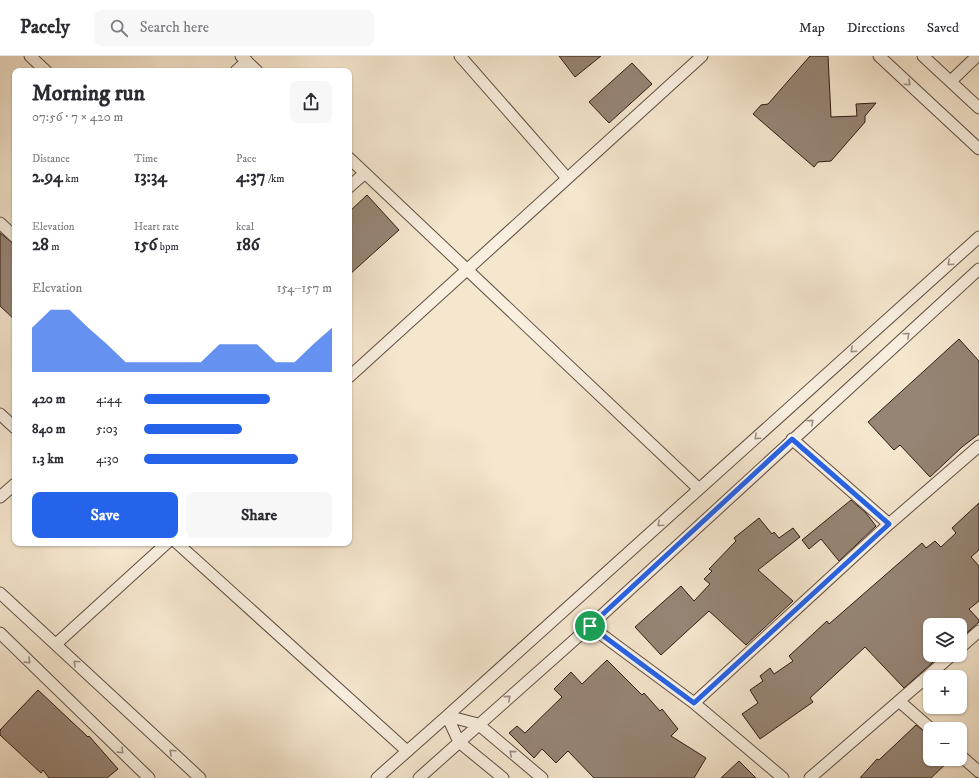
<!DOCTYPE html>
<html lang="en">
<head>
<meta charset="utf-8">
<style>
	:root { --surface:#fff; --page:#f7f7f7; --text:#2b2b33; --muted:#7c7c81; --line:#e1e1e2; --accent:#2563eb }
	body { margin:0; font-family:"IM FELL DW Pica",serif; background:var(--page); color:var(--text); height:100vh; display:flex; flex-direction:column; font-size:15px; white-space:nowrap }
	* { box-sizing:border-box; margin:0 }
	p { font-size:13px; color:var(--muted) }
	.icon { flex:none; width:22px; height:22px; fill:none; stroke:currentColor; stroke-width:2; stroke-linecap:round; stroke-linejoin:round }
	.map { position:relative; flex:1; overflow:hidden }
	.drawer { position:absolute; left:12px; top:12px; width:340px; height:478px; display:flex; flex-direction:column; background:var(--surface); border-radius:8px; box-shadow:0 1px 3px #0004 }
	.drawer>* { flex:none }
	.fabs { position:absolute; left:923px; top:562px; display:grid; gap:8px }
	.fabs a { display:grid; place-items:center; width:44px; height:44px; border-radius:8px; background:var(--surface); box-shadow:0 1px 3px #0004; font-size:20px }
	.pin { position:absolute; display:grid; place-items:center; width:34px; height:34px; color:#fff; margin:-17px; border:2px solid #fff; border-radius:50%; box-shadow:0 1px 4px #0007 }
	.round { display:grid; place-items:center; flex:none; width:42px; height:42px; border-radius:8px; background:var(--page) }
	.overview { display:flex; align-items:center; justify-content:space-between; height:68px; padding:0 20px }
	h1 { font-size:22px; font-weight:800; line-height:30px }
	.stats { display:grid; grid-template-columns:repeat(3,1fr); gap:6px; height:68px; padding:4px 20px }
	.stats div { display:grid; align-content:center }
	.stats b { font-size:17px; font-weight:800 }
	.stats small { font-size:11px; font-weight:400 }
	.stats p { font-size:11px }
	.chart { height:112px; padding:8px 20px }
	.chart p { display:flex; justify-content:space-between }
	.chart svg { width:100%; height:72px; margin-top:4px; fill:var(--accent); opacity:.7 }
	.primary-button { display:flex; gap:8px; margin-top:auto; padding:8px 20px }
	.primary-button a { flex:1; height:46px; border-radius:8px; background:var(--accent); color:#fff; font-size:16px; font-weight:800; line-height:46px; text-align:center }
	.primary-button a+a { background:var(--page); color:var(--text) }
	ul { padding:0 20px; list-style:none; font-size:13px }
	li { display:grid; grid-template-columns:64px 48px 1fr; align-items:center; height:30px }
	li i { height:10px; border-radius:5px; background:var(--accent) }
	header { display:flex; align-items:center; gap:24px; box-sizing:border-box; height:56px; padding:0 20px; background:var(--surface); border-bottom:1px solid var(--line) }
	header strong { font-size:19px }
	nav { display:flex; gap:22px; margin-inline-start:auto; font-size:14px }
	.search { width:280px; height:36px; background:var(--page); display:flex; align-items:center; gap:10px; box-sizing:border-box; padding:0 14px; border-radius:8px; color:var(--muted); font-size:15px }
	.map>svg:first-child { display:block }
	.building { fill:#968575; stroke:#301c15 }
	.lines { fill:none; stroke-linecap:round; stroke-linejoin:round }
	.street-casing { stroke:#614e43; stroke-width:13 }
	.street { stroke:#f8efdf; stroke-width:11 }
	.oneway { stroke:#9e9084 }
	.route-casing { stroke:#fff; stroke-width:8 }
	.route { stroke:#2563eb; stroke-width:5 }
</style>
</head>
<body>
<header>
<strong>Pacely</strong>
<div class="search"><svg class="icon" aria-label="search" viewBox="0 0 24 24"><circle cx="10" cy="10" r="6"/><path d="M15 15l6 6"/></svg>Search here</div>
<nav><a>Map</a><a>Directions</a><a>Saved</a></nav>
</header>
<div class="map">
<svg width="979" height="722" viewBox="0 0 979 722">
	<rect width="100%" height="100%" fill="#f5e6ce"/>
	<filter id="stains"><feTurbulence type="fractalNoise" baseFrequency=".005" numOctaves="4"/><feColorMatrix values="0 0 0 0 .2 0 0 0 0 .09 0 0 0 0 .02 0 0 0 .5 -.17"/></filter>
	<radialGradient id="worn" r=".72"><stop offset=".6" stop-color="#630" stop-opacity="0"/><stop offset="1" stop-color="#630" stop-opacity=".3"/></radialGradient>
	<path class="building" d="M559,0H601L575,21Z
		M810,0H828L831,61L857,60L856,48L876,47L865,60V66L831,105L818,106L814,111L753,58L761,49L768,48Z
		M632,7L652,28L609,67L589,46Z
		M367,139L399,174L349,219V156Z
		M0,177L15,189V264L0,250Z
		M959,283L979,305V378L962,391L930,421L900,389L894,394L868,366Z
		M851,444L866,457L876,470L839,505L821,483L809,493L802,484Z
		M979,447V494L971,501L979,510V545L969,553L979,564V566L960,583V569H930V599H941L904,632L865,591L810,642L813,646L760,683L742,658L758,647L750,634L763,625L760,620L770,612L774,618L793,605L789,600L827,565L829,568L922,487L926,492L935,485L941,491L956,477L952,472Z
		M759,462L772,478L774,476L779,482L793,472L800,481L758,514L793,545L746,589L709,555L661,599L635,571L681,530L694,545L710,528L704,523L712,515L709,513L736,485L734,482Z
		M607,604L642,639L644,637L660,655L662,653L678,673L671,680L706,702L694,722H594L568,695L556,707L542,693L534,702L509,677L517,670L525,677L562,641L554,633L571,616L582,628Z
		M38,634L88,681L89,680L118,713L107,722H49L43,714L41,717L0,679V674Z
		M916,669L930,680V703H951L931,722H860L877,703L879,704Z
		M739,705L756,722H721Z"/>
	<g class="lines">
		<g class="street-casing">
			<path id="street" d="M30,0L46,15
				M241,0L257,15
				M460,0L567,122
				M879,0L979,93
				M923,0L979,52
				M236,15L247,5
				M951,25L977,0
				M349,102L699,433
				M349,131L365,117
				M0,167L15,181
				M349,321L702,0
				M0,358L15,372
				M792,383L889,468
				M0,441L15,428
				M177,487L407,695
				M0,537L200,722
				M590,570L694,647L783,722
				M0,577L149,722
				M56,588L167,487
				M960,592L979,575
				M899,645L931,673
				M694,647L889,468L979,390
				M960,699L979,716
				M377,722L447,660L478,668L542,722
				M419,722L590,570L979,213
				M503,722L459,686L447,660L979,181
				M810,722L952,599"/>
		</g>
		<use href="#street" class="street"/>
	</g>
	<defs><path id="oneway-chevron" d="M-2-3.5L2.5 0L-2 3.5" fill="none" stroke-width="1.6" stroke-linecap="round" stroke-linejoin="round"/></defs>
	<g class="oneway">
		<use href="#oneway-chevron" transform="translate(908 27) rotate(43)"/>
		<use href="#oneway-chevron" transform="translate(950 207) rotate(138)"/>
		<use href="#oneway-chevron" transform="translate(907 279) rotate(-42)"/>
		<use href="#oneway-chevron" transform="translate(853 294) rotate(138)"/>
		<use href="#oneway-chevron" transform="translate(811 366) rotate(-42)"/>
		<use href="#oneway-chevron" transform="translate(757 381) rotate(138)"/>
		<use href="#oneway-chevron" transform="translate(660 468) rotate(138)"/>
		<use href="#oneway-chevron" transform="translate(28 605) rotate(44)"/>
		<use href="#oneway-chevron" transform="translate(76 607) rotate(-137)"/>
		<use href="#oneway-chevron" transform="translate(508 642) rotate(-41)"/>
		<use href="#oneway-chevron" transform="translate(121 695) rotate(44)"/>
		<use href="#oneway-chevron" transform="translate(172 696) rotate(-137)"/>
		<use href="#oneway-chevron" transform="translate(512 697) rotate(-140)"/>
	</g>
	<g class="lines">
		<g class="route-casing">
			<path id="route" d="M792,383L889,468L694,647L590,570Z"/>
		</g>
		<use href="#route" class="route"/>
	</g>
	<rect width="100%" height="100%" filter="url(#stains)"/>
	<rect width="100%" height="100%" fill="url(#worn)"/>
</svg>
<div class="fabs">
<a><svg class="icon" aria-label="layers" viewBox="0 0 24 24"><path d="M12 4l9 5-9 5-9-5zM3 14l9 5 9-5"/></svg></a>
<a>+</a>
<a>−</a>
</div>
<div class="pin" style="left:590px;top:570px;background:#1e9e55"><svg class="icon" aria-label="arrive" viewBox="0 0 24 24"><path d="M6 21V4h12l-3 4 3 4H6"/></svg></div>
<section class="drawer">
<div class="overview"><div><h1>Morning run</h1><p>07:56 · 7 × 420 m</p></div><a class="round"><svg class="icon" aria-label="share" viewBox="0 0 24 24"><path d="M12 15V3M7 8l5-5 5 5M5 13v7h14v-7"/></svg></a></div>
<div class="stats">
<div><p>Distance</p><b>2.94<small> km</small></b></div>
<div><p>Time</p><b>13:34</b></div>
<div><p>Pace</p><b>4:37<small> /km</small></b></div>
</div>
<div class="stats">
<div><p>Elevation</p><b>28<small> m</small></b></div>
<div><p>Heart rate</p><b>156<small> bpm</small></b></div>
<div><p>kcal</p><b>186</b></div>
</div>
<div class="chart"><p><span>Elevation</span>154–157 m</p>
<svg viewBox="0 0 160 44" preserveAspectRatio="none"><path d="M0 44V17L10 6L20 6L30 17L40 27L50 38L60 38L70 38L80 38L90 38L100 27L110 27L120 27L130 38L140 38L150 27L160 17V44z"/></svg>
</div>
<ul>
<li><b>420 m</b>4:44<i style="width:67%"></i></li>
<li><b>840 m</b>5:03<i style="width:52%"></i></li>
<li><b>1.3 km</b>4:30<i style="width:82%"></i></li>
</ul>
<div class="primary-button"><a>Save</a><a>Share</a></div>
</section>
</div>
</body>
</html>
